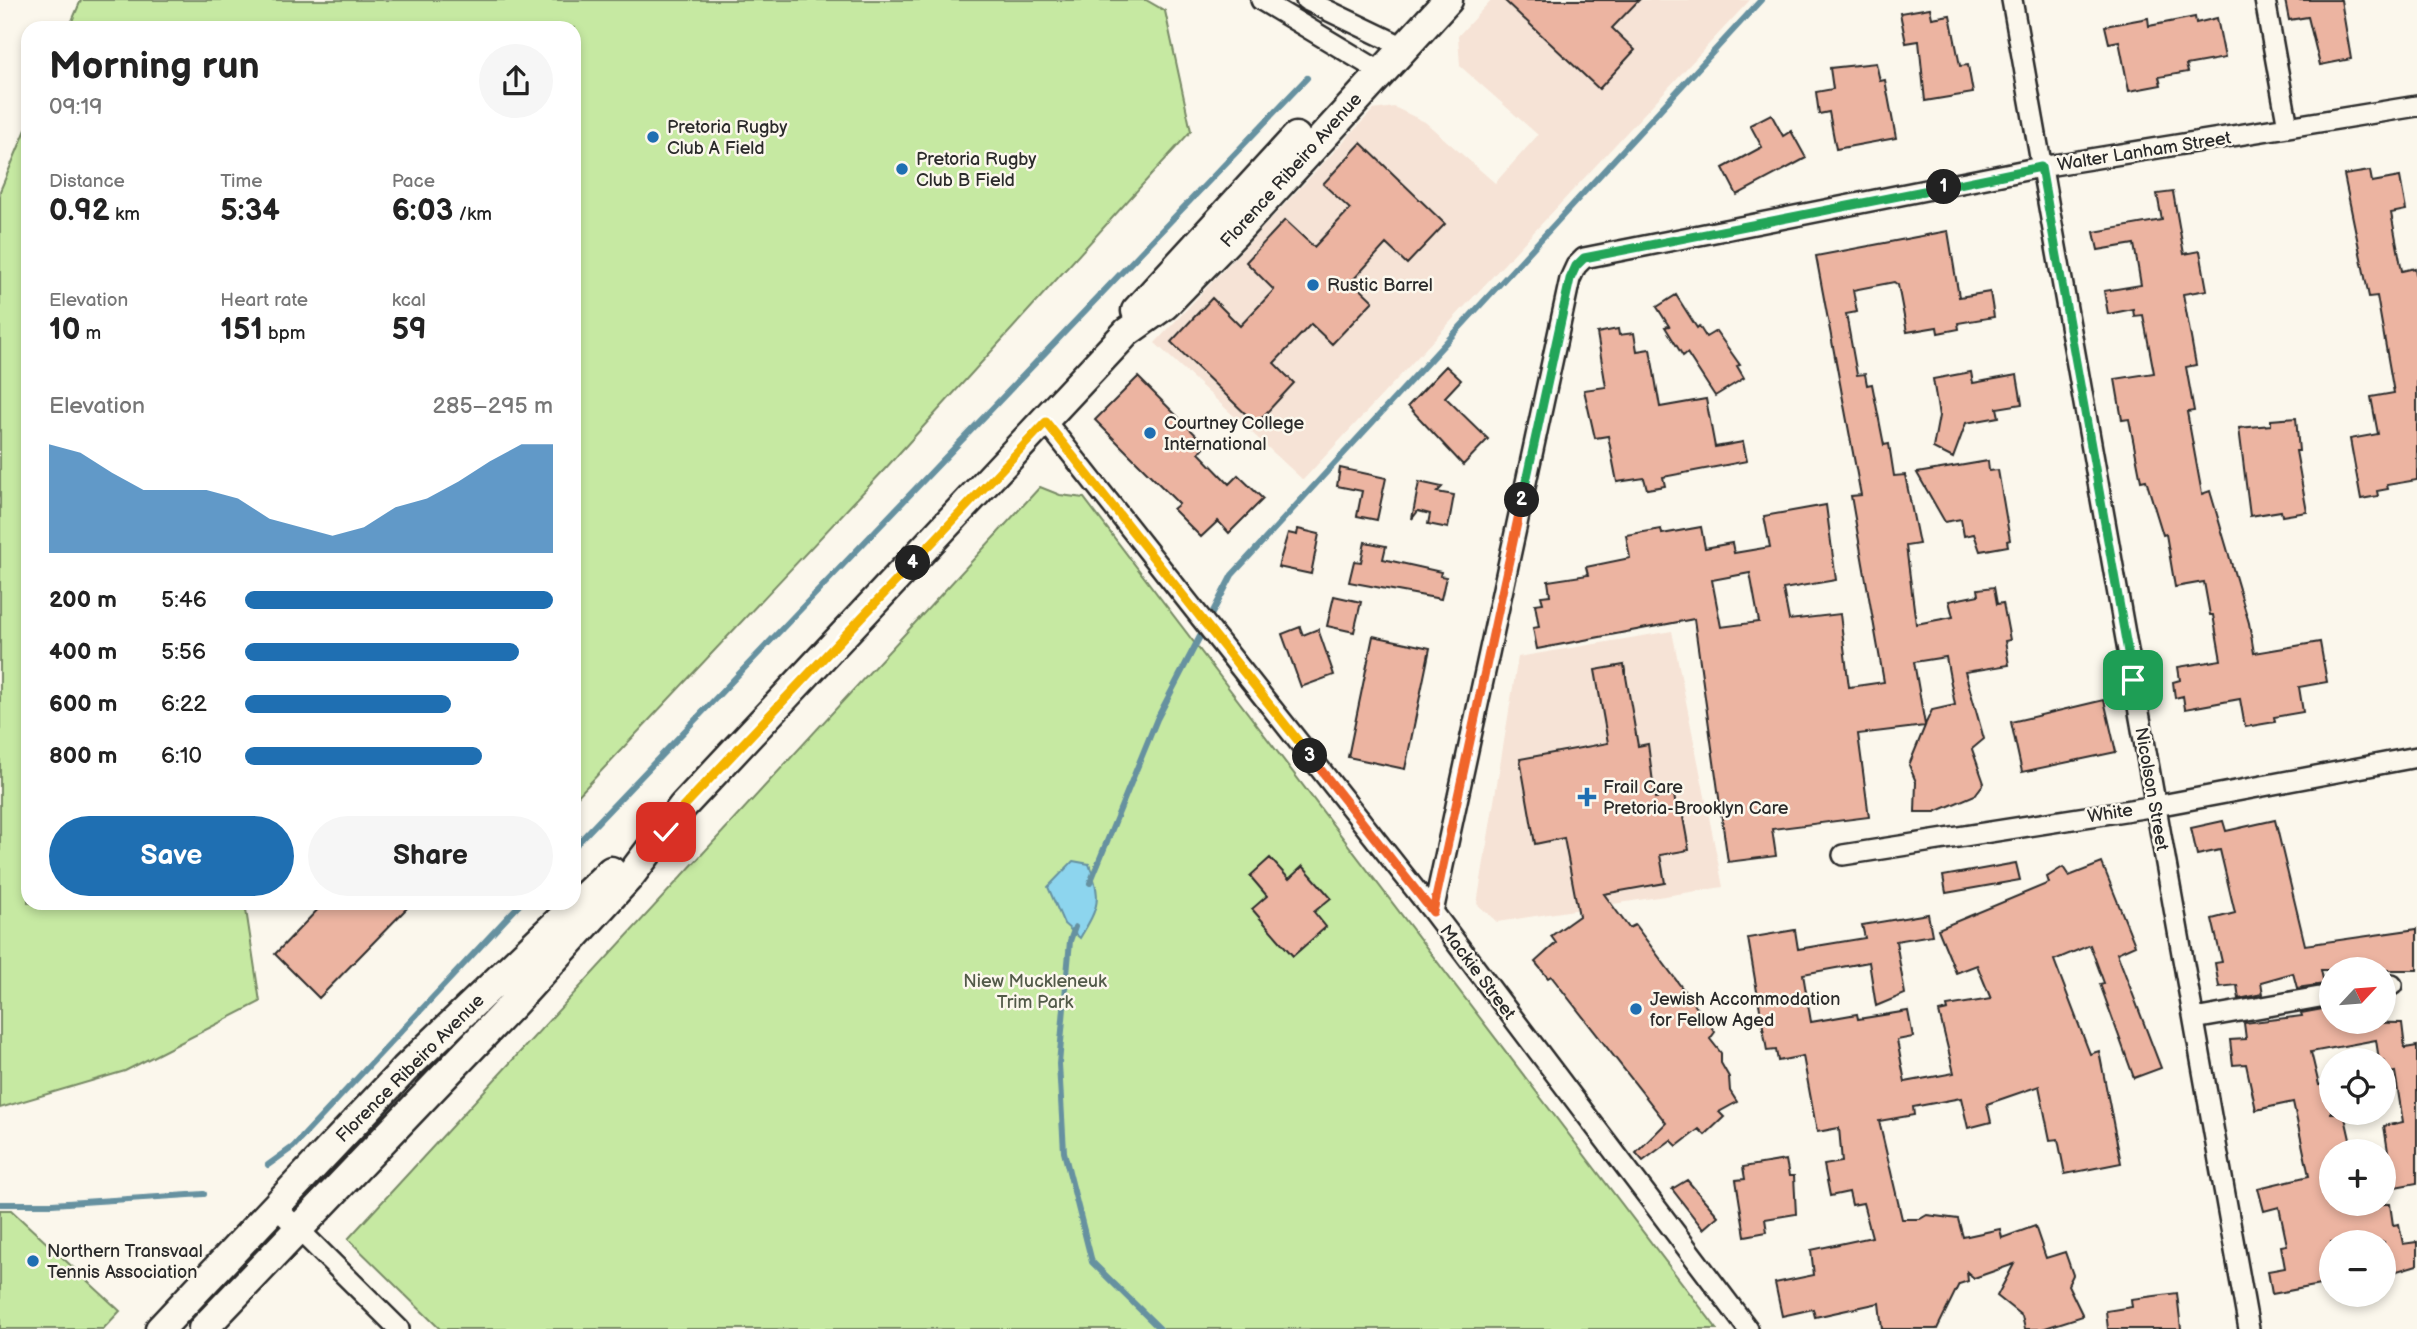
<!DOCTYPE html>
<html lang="en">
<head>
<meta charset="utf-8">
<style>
	:root { --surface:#fff; --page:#f6f6f6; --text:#222; --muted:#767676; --accent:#1f6fb2 }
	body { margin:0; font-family:"Balsamiq Sans",sans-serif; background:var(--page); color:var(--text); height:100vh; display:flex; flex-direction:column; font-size:26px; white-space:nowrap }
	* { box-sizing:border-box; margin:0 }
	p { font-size:23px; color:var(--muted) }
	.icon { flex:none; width:38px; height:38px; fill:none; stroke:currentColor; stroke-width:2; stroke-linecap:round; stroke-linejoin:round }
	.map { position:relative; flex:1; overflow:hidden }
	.details { position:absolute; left:21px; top:21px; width:560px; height:889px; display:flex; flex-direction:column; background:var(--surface); border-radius:21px; box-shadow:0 4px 10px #0003 }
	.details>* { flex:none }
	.needle { width:46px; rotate:64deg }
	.fabs { position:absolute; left:2319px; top:957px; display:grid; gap:14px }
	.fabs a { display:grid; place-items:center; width:77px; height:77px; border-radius:50%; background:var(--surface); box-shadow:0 4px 10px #0003; font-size:35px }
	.pin { position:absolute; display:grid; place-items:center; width:60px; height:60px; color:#fff; margin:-30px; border-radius:14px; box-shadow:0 4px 10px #0006 }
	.km { position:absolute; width:35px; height:35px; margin:-18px; border-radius:50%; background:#222; color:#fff; font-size:19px; line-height:35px; text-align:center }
	.round { display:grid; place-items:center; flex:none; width:74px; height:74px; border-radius:37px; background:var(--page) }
	.headline { display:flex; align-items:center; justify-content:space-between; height:119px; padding:0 28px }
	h1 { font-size:38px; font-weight:600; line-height:52px }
	.metrics { display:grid; grid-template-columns:repeat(3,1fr); gap:10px; height:119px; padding:7px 28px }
	.metrics div { display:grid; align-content:center }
	.metrics b { font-size:30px; font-weight:600 }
	.metrics small { font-size:19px; font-weight:400 }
	.metrics p { font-size:19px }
	.chart { height:196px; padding:14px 28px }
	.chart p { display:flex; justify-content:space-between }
	.chart svg { width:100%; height:126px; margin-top:7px; fill:var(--accent); opacity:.7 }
	.button { display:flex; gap:14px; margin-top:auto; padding:14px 28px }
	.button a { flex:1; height:80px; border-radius:42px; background:var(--accent); color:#fff; font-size:28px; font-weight:600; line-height:80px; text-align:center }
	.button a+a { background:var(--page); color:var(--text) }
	ul { padding:0 28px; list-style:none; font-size:23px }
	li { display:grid; grid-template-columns:112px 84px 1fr; align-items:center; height:52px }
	li i { height:18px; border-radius:9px; background:var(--accent) }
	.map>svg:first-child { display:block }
	.built { fill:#f6e3d6 }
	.green { fill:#c6e9a2; stroke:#788a66; stroke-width:2 }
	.water { fill:#8dd5ee; stroke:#6691a0; stroke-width:2 }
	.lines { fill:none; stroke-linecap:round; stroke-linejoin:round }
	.stream { stroke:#6691a0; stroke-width:6 }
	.building { fill:#ecb4a1; stroke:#2b2b2b; stroke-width:2; fill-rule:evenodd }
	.street-casing { stroke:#2b2b2b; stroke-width:24 }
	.secondary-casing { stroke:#2b2b2b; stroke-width:33 }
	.street { stroke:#fbf7ec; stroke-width:19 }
	.secondary { stroke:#fbf7ec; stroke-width:28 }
	.split-1-casing { stroke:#fff; stroke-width:14 }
	.split-2-casing { stroke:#fff; stroke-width:14 }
	.split-3-casing { stroke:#fff; stroke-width:14 }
	.split-4-casing { stroke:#fff; stroke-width:14 }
	.split-5-casing { stroke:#fff; stroke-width:14 }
	.split-1 { stroke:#22a559; stroke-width:9 }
	.split-2 { stroke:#22a559; stroke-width:9 }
	.split-3 { stroke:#f0652b; stroke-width:9 }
	.split-4 { stroke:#f5b400; stroke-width:9 }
	.split-5 { stroke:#f5b400; stroke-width:9 }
	.poi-dot { fill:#1f6fb2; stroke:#fbf7ec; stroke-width:2.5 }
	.labels { text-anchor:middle; stroke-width:5; stroke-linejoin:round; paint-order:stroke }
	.poi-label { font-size:18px; fill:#2b2b2b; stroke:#fbf7ec; text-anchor:start }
	.street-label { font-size:18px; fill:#2b2b2b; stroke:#fbf7ec }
	.park-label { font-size:18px; fill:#525a49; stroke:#fbf7ec }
</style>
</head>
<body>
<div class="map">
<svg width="2417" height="1329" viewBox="0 0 2417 1329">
	<rect width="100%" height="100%" fill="#fbf7ec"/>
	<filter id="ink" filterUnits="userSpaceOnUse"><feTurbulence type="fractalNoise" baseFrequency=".0143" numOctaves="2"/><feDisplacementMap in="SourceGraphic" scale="14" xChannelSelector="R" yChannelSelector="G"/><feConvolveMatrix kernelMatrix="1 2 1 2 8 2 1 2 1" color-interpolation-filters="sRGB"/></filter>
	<g filter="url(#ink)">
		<path class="built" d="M1491,0H1750L1303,480L1155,343L1373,110L1394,107L1425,122L1495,183L1538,135L1460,66L1458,36Z
			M1672,631L1723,887L1497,922L1477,904L1518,657Z"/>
		<path class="green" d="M81,0H1146L1165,11L1191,131L884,470L574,800V28H69Z
			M28,125V903H245L260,1002L125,1071L0,1108V191Z
			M1040,487L1060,495L1084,498L1717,1329H440L348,1239Z
			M0,1210H11L120,1311L103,1329H0Z"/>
		<path class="water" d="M1073,861L1089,864C1102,900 1099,906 1080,938L1064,924L1048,887Z"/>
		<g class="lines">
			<path class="stream" d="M574,847L1307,78
				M1090,883L1157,719L1232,575L1761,0
				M1075,927L1070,941L1059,1064L1064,1152L1092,1262L1160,1329
				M268,1165L293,1147L521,903
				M0,1204H52L204,1194"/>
		</g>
		<path class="building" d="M1504,0H1639L1612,28L1635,50L1599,89Z
			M2285,0H2341L2351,59L2320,65L2308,17L2289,20Z
			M1930,8L1932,18L1950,15L1960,66L1968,65L1973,93L1925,101L1919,41L1906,43L1900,13Z
			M2195,17L2196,23L2217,18L2225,58L2186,65L2188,72L2159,77L2161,85L2129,91L2119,41L2109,43L2105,26L2148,18L2149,26Z
			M1876,63L1880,81L1885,80L1896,138L1836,149L1829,112L1819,114L1816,92L1833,89L1830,68Z
			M1771,114L1783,136L1791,131L1806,158L1737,195L1723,168L1762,147L1750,125Z
			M1361,143L1445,224L1407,264L1386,244L1352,281L1373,301L1332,344L1311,324L1274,363L1294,383L1256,424L1171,342L1212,298L1240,326L1274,290L1246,262L1285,220L1314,247L1350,209L1323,184Z
			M2370,171L2372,182L2400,177L2406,210L2391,213L2402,271L2415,268L2417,280V480L2387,485L2388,489L2377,491L2378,496L2361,499L2350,439L2378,434L2371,397L2394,393L2377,296L2369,297L2344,175Z
			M2173,192L2184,254L2200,251L2207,290L2183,294L2196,365L2186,367L2194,411L2187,412L2202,494L2210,491L2249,623L2254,653L2320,642L2327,682L2299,687L2303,712L2274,717L2275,722L2245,727L2240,699L2185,709L2183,696L2175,698L2173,682L2180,680L2178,667L2221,660L2213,615H2210L2204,582L2175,587L2166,534L2163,535L2146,480L2141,481L2129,419L2122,420L2115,379L2154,373L2143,315L2134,316L2133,309L2108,314L2104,291L2141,285L2134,244L2098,250L2094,232L2162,220L2157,194Z
			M1948,231L1959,297L1990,292L1994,317L1958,323L1959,329L1938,333L1937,327L1907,332L1898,285L1894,282L1853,290L1857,312L1846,314L1857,375L1865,374L1867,385L1872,384L1884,445L1889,444L1894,476L1905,475L1919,544L1906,546L1916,624L1953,617L1949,601L1979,595L1978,589L1994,587L1997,604L2003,603L2010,640L2005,641L2009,665L1965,672L1984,739L1972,749L1984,783L1975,795L1935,812H1915L1916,782L1909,765L1925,726L1858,734L1869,817L1772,829L1776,856L1728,862L1694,619L1537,649L1533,628L1539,627L1535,604L1543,603L1541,596L1550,595L1548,581L1588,575L1586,567L1630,558L1626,535L1661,529L1662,534L1701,527L1705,548L1732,543L1734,553L1770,547L1764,516L1826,505L1836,580L1783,589L1789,620L1840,614L1849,687L1884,682L1851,496L1861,495L1860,490L1816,256ZM1750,573L1759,622L1721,627L1712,580ZM1946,657L1955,705L1932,710L1925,725L1914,662Z
			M1676,295L1697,328L1699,326L1706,337L1716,331L1740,365L1737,366L1744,378L1715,396L1687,353L1683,356L1665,327L1669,326L1657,307Z
			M1618,329L1619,335L1634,333L1637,351L1650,349L1660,407L1706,399L1715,447L1743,442L1747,461L1663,477L1665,486L1647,489L1644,478L1617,482L1608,436L1595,438L1584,390L1606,387L1597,333Z
			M1446,366L1461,380L1445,397L1488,439L1463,465L1408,406Z
			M1971,372L1973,383L2017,375L2022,404L1997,408L1999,417L1966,423L1953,458L1933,448L1939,416L1933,379Z
			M1138,377L1206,445L1199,453L1229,484L1238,475L1263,499L1229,533L1218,521L1201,537L1173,509L1179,504L1095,420Z
			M2296,418L2299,451H2296L2307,512L2282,516L2281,511L2250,516L2239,428L2271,425V420Z
			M1988,461L1989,471L1998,470L2010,540L2007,541L2008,546L1980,551L1974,534L1964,536L1961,519L1945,522L1917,473Z
			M1340,468L1386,478L1377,520L1357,516L1362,491L1337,486Z
			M1419,482L1442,487L1437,492L1454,495L1448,528L1428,524L1430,514L1418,511L1412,519Z
			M1298,529L1319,534L1311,574L1278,567L1288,533L1297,535Z
			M1365,542L1386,546L1383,559L1441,572L1440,576L1446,577L1441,599L1349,582L1354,561L1361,562Z
			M1334,596L1361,602L1354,632L1327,626Z
			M1300,627L1303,635L1318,629L1334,675L1301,687L1282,634Z
			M1373,636L1430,648L1405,769L1348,757Z
			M1624,665L1638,746L1648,744L1655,798L1674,795L1676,807L1681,806L1689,850L1660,855L1665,883L1604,894L1629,928L1635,925L1715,1032L1710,1039L1721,1053V1063L1729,1077L1730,1091L1737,1102L1719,1112L1724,1117L1705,1135L1699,1129L1677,1146L1671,1140L1643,1161L1636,1153L1666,1123L1551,976L1548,978L1535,962L1556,943L1551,936L1579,916L1564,838L1535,844L1520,759L1608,743L1595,670Z
			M2104,700L2116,752L2022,772L2011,722Z
			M2275,820L2305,945L2417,929V970H2321L2324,984L2297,988L2293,973L2261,982L2263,994L2239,999L2237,985L2219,987L2215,963L2222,962L2212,919L2235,913L2220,850L2197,855L2191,828L2223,821L2226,831Z
			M1270,858L1289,879L1303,866L1331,898L1314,912L1326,927L1293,956L1252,909L1267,896L1250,876Z
			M2016,863L2020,880L1946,893L1943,876Z
			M2102,863L2135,945L2117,953L2161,1068L2134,1078L2100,984L2104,983L2090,945L2054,960L2090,1054L2099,1051L2121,1163L2065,1174L2058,1139L2050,1140L2039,1086L1987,1104L1991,1122L1968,1128L1961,1098L1913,1107L1914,1115L1879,1121L1902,1219H1920L1927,1215L1958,1219L1963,1237L2000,1229L2002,1238L2035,1226L2046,1258L2065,1252L2073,1275L2068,1285L2083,1316L2042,1329H2025L2022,1316L1997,1296L2014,1264L1974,1278L1967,1272L1968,1281L1959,1284L1937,1329H1882L1879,1303L1815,1317L1813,1309L1782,1316L1775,1283L1814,1275L1811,1250L1872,1237L1863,1203L1852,1205L1849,1192L1830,1196L1824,1165L1842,1162L1839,1128L1817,1132L1803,1056L1778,1061L1776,1050L1767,1051L1748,938L1795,930L1798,949L1865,938L1862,925L1928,914L1932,935L1896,941L1905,994L1876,1006L1869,962L1803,974L1811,1022L1857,1014L1858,1019L1908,1011L1913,1037L1897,1040L1905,1082L1954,1073L1939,1012L1948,1010L1947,1006L1991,999L1977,965L1956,973L1938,929L2049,883L2047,877L2063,867L2069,876Z
			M324,903H412L319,998L275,954Z
			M2328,1008L2331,1022L2402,1023L2405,1048L2417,1046V1183L2384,1189V1165L2390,1164L2384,1126L2403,1122L2395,1072L2384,1074V1060H2379L2376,1040L2311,1052L2319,1085L2331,1083V1113H2344L2352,1148L2331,1152V1204H2390L2393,1225L2399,1224L2403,1244L2417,1242V1265L2384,1275V1242H2331V1283L2272,1294L2268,1271L2285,1268L2281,1246L2287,1245L2279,1207L2264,1211L2258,1188L2309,1176L2293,1102L2256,1110L2246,1064L2233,1065L2230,1040L2246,1039L2244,1023L2302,1016L2301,1013Z
			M1786,1160L1789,1176H1794L1796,1214L1765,1219L1767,1232L1745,1236L1736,1180L1745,1179L1743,1167Z
			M1687,1180L1718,1216L1703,1229L1672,1189Z
			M2177,1293L2181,1329H2108L2106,1311L2132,1307L2131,1299Z"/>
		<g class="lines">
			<g class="street-casing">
				<path id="street" d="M1261,0L1381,72
					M1306,0L1404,47
					M2012,0L2249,1329
					M2265,0L2288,127
					M1046,422L1433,912L1748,1329
					M1843,855L2156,806L2417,757
					M1433,912L1570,279L1576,266L1584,258L2041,167L2417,106
					M2384,986L2392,985
					M2194,1019L2331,995
					M276,1207L399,1329"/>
			</g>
			<g class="secondary-casing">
				<path id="secondary" d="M1136,311L1296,137
					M160,1329L405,1069L611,871
					M203,1329L514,1003L630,876L683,806L1127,332L1165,305L1234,234L1448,0"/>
			</g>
			<use href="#street" class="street"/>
			<use href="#secondary" class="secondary"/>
		</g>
	</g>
	<g class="lines" filter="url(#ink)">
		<g class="split-1-casing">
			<path id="split-1" d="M1944,187L2041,167L2133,680"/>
		</g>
		<g class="split-2-casing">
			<path id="split-2" d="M1522,500L1570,279L1576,266L1584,258L1944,187"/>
		</g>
		<g class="split-3-casing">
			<path id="split-3" d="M1310,756L1433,912L1522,500"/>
		</g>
		<g class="split-4-casing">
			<path id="split-4" d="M913,563L1046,422L1310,756"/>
		</g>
		<g class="split-5-casing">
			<path id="split-5" d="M666,832L671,820L913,563"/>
		</g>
		<use href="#split-1" class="split-1"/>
		<use href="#split-2" class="split-2"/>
		<use href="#split-3" class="split-3"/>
		<use href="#split-4" class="split-4"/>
		<use href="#split-5" class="split-5"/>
	</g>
	<g class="poi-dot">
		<circle cx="653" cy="137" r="7"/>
		<circle cx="902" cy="169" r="7"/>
		<circle cx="1313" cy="285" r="7"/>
		<circle cx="1150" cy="433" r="7"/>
		<path d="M1583.5 786.5h7v7h7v7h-7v7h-7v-7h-7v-7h7z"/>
		<circle cx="1636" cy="1009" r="7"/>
		<circle cx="33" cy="1261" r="7"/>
	</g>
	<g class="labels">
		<g class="poi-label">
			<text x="667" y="133">Pretoria Rugby<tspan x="667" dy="21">Club A Field</tspan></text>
			<text x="916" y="165">Pretoria Rugby<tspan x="916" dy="21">Club B Field</tspan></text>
			<text x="1327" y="291">Rustic Barrel</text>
			<text x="1164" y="429">Courtney College<tspan x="1164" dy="21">International</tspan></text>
			<text x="1603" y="793">Frail Care<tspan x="1603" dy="21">Pretoria-Brooklyn Care</tspan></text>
			<text x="1650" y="1005">Jewish Accommodation<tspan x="1650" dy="21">for Fellow Aged</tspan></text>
			<text x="47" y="1257">Northern Transvaal<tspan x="47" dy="21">Tennis Association</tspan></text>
		</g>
		<g class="street-label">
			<text transform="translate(2144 151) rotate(-9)" y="6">Walter Lanham Street</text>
			<text transform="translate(1291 170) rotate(-48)" y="6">Florence Ribeiro Avenue</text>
			<text transform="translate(2152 789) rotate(80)" y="6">Nicolson Street</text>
			<text transform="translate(2110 813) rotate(-9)" y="6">White</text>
			<text transform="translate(1478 972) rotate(53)" y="6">Mackie Street</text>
			<text transform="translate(410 1068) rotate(-45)" y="6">Florence Ribeiro Avenue</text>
		</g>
		<g class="park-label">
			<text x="1035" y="987">Niew Muckleneuk<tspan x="1035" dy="21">Trim Park</tspan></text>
		</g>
	</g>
</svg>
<div class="fabs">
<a><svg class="needle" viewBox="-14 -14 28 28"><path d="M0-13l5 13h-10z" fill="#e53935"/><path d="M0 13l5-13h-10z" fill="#767676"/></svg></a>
<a><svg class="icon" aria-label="locate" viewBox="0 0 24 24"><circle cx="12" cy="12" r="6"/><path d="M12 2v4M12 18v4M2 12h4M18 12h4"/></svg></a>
<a>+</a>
<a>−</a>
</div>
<div class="pin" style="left:2133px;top:680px;background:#1e9e55"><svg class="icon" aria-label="arrive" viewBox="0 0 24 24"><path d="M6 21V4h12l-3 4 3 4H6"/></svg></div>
<div class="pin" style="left:666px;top:832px;background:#d93025"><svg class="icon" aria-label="check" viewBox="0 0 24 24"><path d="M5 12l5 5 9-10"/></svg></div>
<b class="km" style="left:1944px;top:187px">1</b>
<b class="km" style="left:1522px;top:500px">2</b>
<b class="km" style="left:1310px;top:756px">3</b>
<b class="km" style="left:913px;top:563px">4</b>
<section class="details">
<div class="headline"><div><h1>Morning run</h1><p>09:19</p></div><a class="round"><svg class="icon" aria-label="share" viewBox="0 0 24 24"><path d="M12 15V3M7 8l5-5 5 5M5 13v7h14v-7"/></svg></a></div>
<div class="metrics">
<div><p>Distance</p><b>0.92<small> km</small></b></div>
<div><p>Time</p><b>5:34</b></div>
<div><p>Pace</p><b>6:03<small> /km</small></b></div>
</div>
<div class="metrics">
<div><p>Elevation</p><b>10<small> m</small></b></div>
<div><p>Heart rate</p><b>151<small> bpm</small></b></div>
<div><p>kcal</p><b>59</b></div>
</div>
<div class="chart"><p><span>Elevation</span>285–295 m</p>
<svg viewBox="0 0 160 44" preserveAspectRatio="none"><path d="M0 44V6L10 9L20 16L30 22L40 22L50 22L60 25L70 32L80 35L90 38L100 35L110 28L120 25L130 19L140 12L150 6L160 6V44z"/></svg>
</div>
<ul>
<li><b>200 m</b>5:46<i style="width:100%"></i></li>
<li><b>400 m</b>5:56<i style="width:89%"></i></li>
<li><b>600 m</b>6:22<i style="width:67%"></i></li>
<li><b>800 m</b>6:10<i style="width:77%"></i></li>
</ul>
<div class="button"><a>Save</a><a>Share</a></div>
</section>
</div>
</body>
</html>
